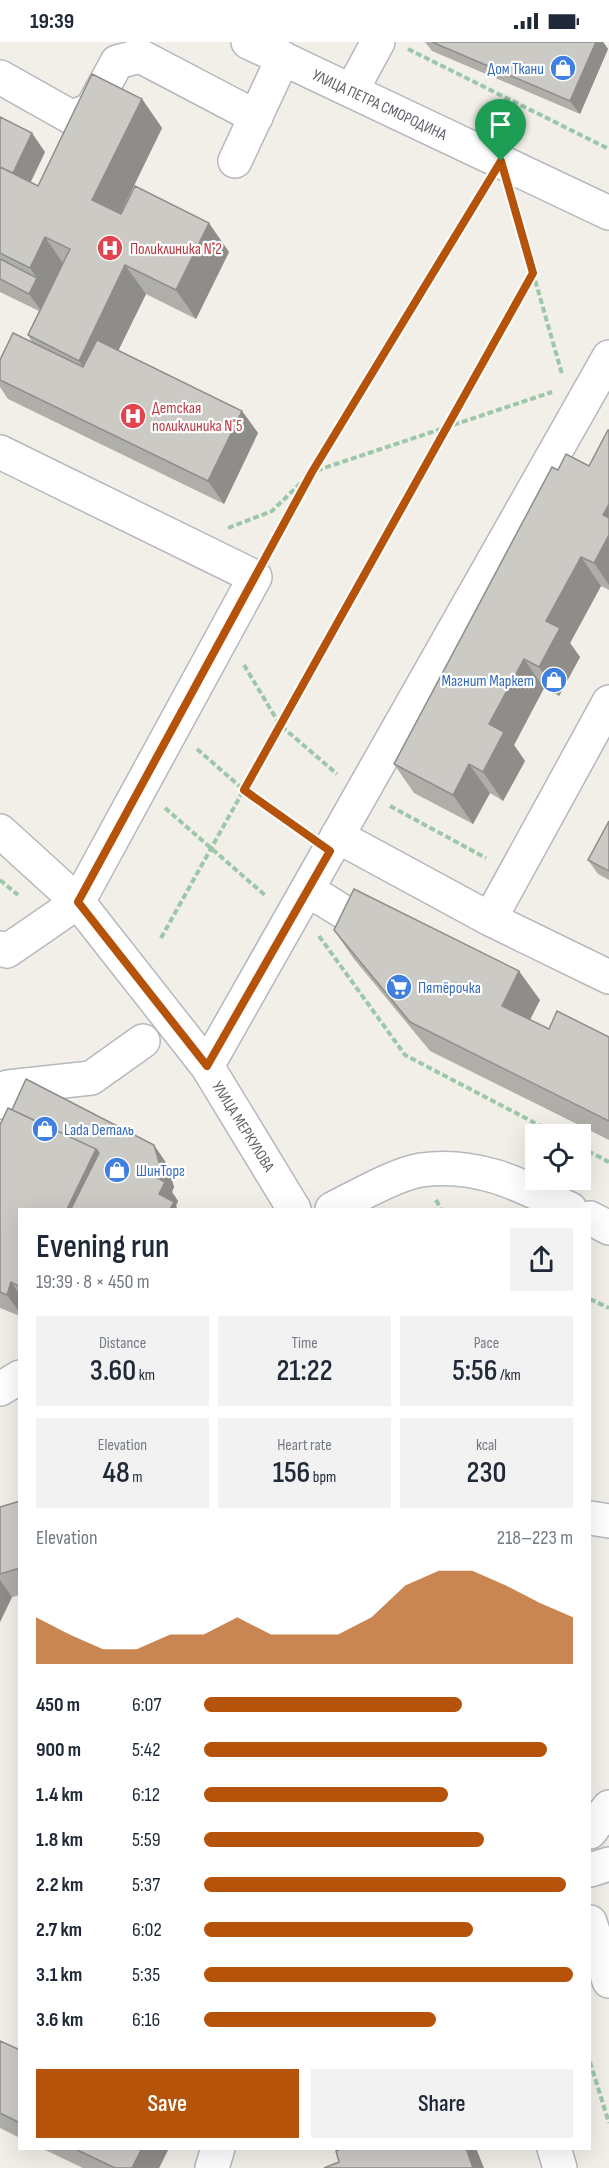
<!DOCTYPE html>
<html lang="en">
<head>
<meta charset="utf-8">
<style>
	:root { --surface:#fff; --page:#f2f2f3; --text:#1f2937; --muted:#747a83; --accent:#b45309 }
	body { margin:0; font-family:"Sofia Sans Condensed",sans-serif; background:var(--page); color:var(--text); height:100vh; display:flex; flex-direction:column; font-size:22px; white-space:nowrap }
	* { box-sizing:border-box; margin:0 }
	p { font-size:20px; color:var(--muted) }
	.icon { flex:none; width:33px; height:33px; fill:none; stroke:currentColor; stroke-width:2; stroke-linecap:round; stroke-linejoin:round }
	.map { position:relative; flex:1; overflow:hidden }
	.side { position:absolute; left:18px; top:1166px; width:573px; height:942px; display:flex; flex-direction:column; background:var(--surface); border-radius:0px; box-shadow:0 6px 24px #0002 }
	.side>* { flex:none }
	.controls { position:absolute; left:525px; top:1082px; display:grid; gap:12px }
	.controls a { display:grid; place-items:center; width:66px; height:66px; border-radius:0px; background:var(--surface); box-shadow:0 6px 24px #0002; font-size:30px }
	.pin { position:absolute; display:grid; place-items:center; width:51px; height:51px; color:#fff; margin:-62px -26px; border-radius:50% 50% 50% 0; rotate:-45deg; box-shadow:0 0 6px #0007 }
	.pin .icon { rotate:45deg }
	.round { display:grid; place-items:center; flex:none; width:63px; height:63px; border-radius:0px; background:var(--page) }
	.overview { display:flex; align-items:center; justify-content:space-between; height:102px; padding:0 18px }
	h1 { font-size:33px; font-weight:600; line-height:45px }
	.stats { display:grid; grid-template-columns:repeat(3,1fr); gap:9px; height:102px; padding:6px 18px }
	.stats div { display:grid; align-content:center; border-radius:0px; background:var(--page); text-align:center }
	.stats b { font-size:30px; font-weight:600 }
	.stats small { font-size:16px; font-weight:400 }
	.stats p { font-size:16px }
	.chart { height:168px; padding:12px 18px }
	.chart p { display:flex; justify-content:space-between }
	.chart svg { width:100%; height:108px; margin-top:6px; fill:var(--accent); opacity:.7 }
	.button { display:flex; gap:12px; margin-top:auto; padding:12px 18px }
	.button a { flex:1; height:69px; border-radius:0px; background:var(--accent); color:#fff; font-size:24px; font-weight:600; line-height:69px; text-align:center }
	.button a+a { background:var(--page); color:var(--text) }
	ul { padding:0 18px; list-style:none; font-size:20px }
	li { display:grid; grid-template-columns:96px 72px 1fr; align-items:center; height:45px }
	li i { height:15px; border-radius:8px; background:var(--accent) }
	.status { display:flex; justify-content:space-between; align-items:center; height:42px; padding:0 30px; background:var(--surface); direction:ltr }
	.status svg { height:16px; fill:currentColor }
	.map>svg:first-child { display:block }
	.lines { fill:none; stroke-linecap:round; stroke-linejoin:round }
	.minor-casing { stroke:#b5b8bc; stroke-width:36 }
	.path { stroke:#9cc7a9; stroke-width:4; stroke-dasharray:6 3; stroke-linecap:butt }
	.minor { stroke:#fff; stroke-width:33 }
	.wall { fill:#afaea9 }
	.shaded-wall { fill:#8f8d8a }
	.building { fill:#cccac5; stroke:#8f8d8a; stroke-width:1.5 }
	.route-casing { stroke:#fff; stroke-width:12 }
	.route { stroke:#b45309; stroke-width:8 }
	.labels { text-anchor:middle; stroke-width:4.5; stroke-linejoin:round; paint-order:stroke }
	.shop-label { font-size:16px; fill:#366cbe; stroke:#fff; text-anchor:start }
	.street-label { font-size:16px; fill:#5f6368; stroke:#fff }
	.health-label { font-size:16px; fill:#be3a42; stroke:#fff; text-anchor:start }
</style>
</head>
<body>
<div class="status"><b>19:39</b><svg viewBox="0 0 49 12"><path d="M0 12V9h3v3zM5 12V6h3v6zM10 12V3h3v9zM15 12V0h3v12zM26 1h20v11H26zM47 4h2v5h-2z"/></svg></div>
<div class="map">
<svg width="609" height="2126" viewBox="0 0 609 2126">
	<rect width="100%" height="100%" fill="#f1efe8"/>
	<g class="lines">
		<g class="minor-casing">
			<path id="minor" d="M248,0L609,171
				M0,35L71,75L91,68L117,20L140,14L256,75
				M352,48L378,0
				M235,119L283,16
				M0,410L255,535L78,860L7,909L0,906
				M0,789L78,860L207,1024L294,1167
				M337,794L490,877L609,660
				M308,848L350,874
				M490,877L609,935
				M207,1024L609,315
				M0,1060L8,1045L91,1036L143,999
				M332,1167C356,1155 396,1132 421,1128C478,1120 521,1143 570,1167
				M590,1176L609,1186
				M0,1347L20,1335
				M590,1476L609,1479
				M590,1790L609,1765
				M590,1828L609,1822
				M590,1880L609,1939
				M554,2106L560,2126
				M212,2126L218,2106"/>
		</g>
		<path class="path" d="M408,7L609,107
			M513,161L562,332
			M228,486L272,469L312,430L552,350
			M270,508L312,430L483,148
			M244,623L280,683L337,732
			M197,707L244,748L302,789
			M390,764L486,816
			M165,766L266,854
			M0,838L18,853
			M319,894L405,1013L556,1092
			M161,896L532,232
			M580,1105L609,1120
			M436,1158L441,1167
			M590,1257L609,1266
			M590,2020L609,2081"/>
		<use href="#minor" class="minor"/>
	</g>
	<path class="wall" d="M425,0H603L608,7L580,72L432,9Z
		M142,57L162,86L120,172L229,210L196,277L146,252L118,309L242,369L258,391L224,462L8,357L0,345V318L32,300L28,293L39,269L0,250V75L45,110L31,140L38,144Z
		M609,388V548L601,544L570,601L580,615L559,654L544,646L514,703L525,719L503,759L490,751L473,782L414,751L394,722L558,428L589,424Z
		M609,779V838L598,832L588,818Z
		M334,888L540,958L530,978L549,987L609,995V1098L430,1009L354,917Z
		M0,1083L167,1122L174,1145L172,1150L178,1159L176,1164L20,1167V1274L0,1266Z
		M20,1459V1553L12,1555L0,1580V1465Z
		M0,1999L20,2008V2096L0,2086Z
		M41,2106H169L159,2126H83Z"/>
	<path class="shaded-wall" d="M596,0H603L608,7L580,72L570,59Z
		M142,57L162,86L113,187L92,158Z
		M32,91L45,110L23,155L10,137Z
		M209,181L229,210L196,277L176,248Z
		M45,195L65,224L43,271L29,252L37,236L30,226Z
		M125,223L146,252L99,348L79,319Z
		M242,369L258,391L224,462L208,439Z
		M609,462V482L603,473Z
		M609,493V543L594,521Z
		M581,515L601,544L570,601L580,615L559,654L539,625L546,579Z
		M524,617L544,646L514,703L525,719L503,759L483,730L489,682Z
		M469,722L490,751L473,782L453,753Z
		M519,929L540,958L522,993L502,964Z
		M154,1103L167,1122L174,1145L172,1150L178,1159L176,1164L178,1167H169L159,1152L156,1135Z
		M96,1107L112,1130L94,1167H67Z
		M11,1240L20,1253V1271L7,1253Z
		M0,1538L12,1555L0,1580Z
		M142,2106H169L159,2126H132Z
		M466,2106H476L484,2126H473Z"/>
	<path class="building" d="M432,0H596L570,59Z
		M92,32L142,57L92,158L121,172L135,144L209,181L176,248L125,223L79,319L28,293L70,207L45,195L30,226L0,211V125L38,144Z
		M0,75L32,91L13,131L0,125Z
		M0,217L37,236L29,252L0,237Z
		M13,291L83,325L97,298L242,369L208,439L0,338V318Z
		M608,388H609V462L603,473L609,476V493L594,521L581,515L546,579L560,586L539,625L524,617L489,682L504,690L483,730L469,722L453,753L394,722L552,425L558,428L566,412L589,424Z
		M609,779V829L588,818Z
		M354,847L519,929L502,964L549,987L557,969L609,995V1079L410,980L334,888Z
		M26,1037L154,1103L161,1127L156,1135L165,1140L159,1152L174,1160L170,1167H71L99,1111L96,1107L12,1068Z
		M8,1066L96,1107L67,1167H20V1245L11,1240L7,1253L0,1250V1083Z
		M20,1459V1526L0,1532V1465Z
		M0,1999L20,2008V2081L0,2071Z
		M73,2106H142L132,2126H115Z
		M343,2106H466L473,2126H324L339,2120L336,2109Z"/>
	<g class="lines">
		<g class="route-casing">
			<path id="route" d="M501,119L533,231L244,748L330,809L207,1024L78,860L312,430Z"/>
		</g>
		<use href="#route" class="route"/>
	</g>
	<defs>
		<g id="shop-disc" transform="scale(1.35)"><circle r="9.5" fill="#3f7fe0" stroke="#fff"/><path d="M-5-2.5h2.3a2.7 3.5 0 0 1 5.4 0H5L5.5 6h-11ZM-1.5-2.5h3a1.5 2.3 0 0 0-3 0Z" fill="#fff"/></g>
		<g id="hospital-disc" transform="scale(1.35)"><circle r="9.5" fill="#e0444e" stroke="#fff"/><path d="M-5-5h3v3.5h4V-5h3V5h-3V1.5h-4V5h-3Z" fill="#fff"/></g>
		<g id="supermarket-disc" transform="scale(1.35)"><circle r="9.5" fill="#3f7fe0" stroke="#fff"/><path d="M-6-5.5h2.5l.6 2H6L4.5 2H-2.5L-4.4-4H-6ZM-1.5 3.2a1.3 1.3 0 1 0 .1 0ZM3 3.2a1.3 1.3 0 1 0 .1 0Z" fill="#fff"/></g>
	</defs>
	<g fill-rule="evenodd">
		<use href="#shop-disc" x="563" y="26"/>
		<use href="#hospital-disc" x="110" y="206"/>
		<use href="#hospital-disc" x="133" y="374"/>
		<use href="#shop-disc" x="554" y="638"/>
		<use href="#supermarket-disc" x="399" y="945"/>
		<use href="#shop-disc" x="45" y="1087"/>
		<use href="#shop-disc" x="117" y="1128"/>
	</g>
	<g class="labels">
		<g class="shop-label">
			<text x="544" y="32" text-anchor="end">Дом Ткани</text>
			<text x="534" y="644" text-anchor="end">Магнит Маркет</text>
			<text x="418" y="951">Пятёрочка</text>
			<text x="64" y="1093">Lada Dеталь</text>
			<text x="136" y="1134">ШинТорг</text>
		</g>
		<g class="street-label">
			<text transform="translate(380 62) rotate(25)" y="6">УЛИЦА ПЕТРА СМОРОДИНА</text>
			<text transform="translate(244 1084) rotate(58)" y="6">УЛИЦА МЕРКУЛОВА</text>
		</g>
		<g class="health-label">
			<text x="130" y="212">Поликлиника N˚2</text>
			<text x="152" y="371">Детская<tspan x="152" dy="18">поликлиника N˚5</tspan></text>
		</g>
	</g>
</svg>
<div class="controls">
<a><svg class="icon" aria-label="locate" viewBox="0 0 24 24"><circle cx="12" cy="12" r="6"/><path d="M12 2v4M12 18v4M2 12h4M18 12h4"/></svg></a>
</div>
<div class="pin" style="left:501px;top:119px;background:#1e9e55"><svg class="icon" aria-label="arrive" viewBox="0 0 24 24"><path d="M6 21V4h12l-3 4 3 4H6"/></svg></div>
<section class="side">
<div class="overview"><div><h1>Evening run</h1><p>19:39 · 8 × 450 m</p></div><a class="round"><svg class="icon" aria-label="share" viewBox="0 0 24 24"><path d="M12 15V3M7 8l5-5 5 5M5 13v7h14v-7"/></svg></a></div>
<div class="stats">
<div><p>Distance</p><b>3.60<small> km</small></b></div>
<div><p>Time</p><b>21:22</b></div>
<div><p>Pace</p><b>5:56<small> /km</small></b></div>
</div>
<div class="stats">
<div><p>Elevation</p><b>48<small> m</small></b></div>
<div><p>Heart rate</p><b>156<small> bpm</small></b></div>
<div><p>kcal</p><b>230</b></div>
</div>
<div class="chart"><p><span>Elevation</span>218–223 m</p>
<svg viewBox="0 0 160 44" preserveAspectRatio="none"><path d="M0 44V25L10 32L20 38L30 38L40 32L50 32L60 25L70 32L80 32L90 32L100 25L110 12L120 6L130 6L140 12L150 19L160 25V44z"/></svg>
</div>
<ul>
<li><b>450 m</b>6:07<i style="width:70%"></i></li>
<li><b>900 m</b>5:42<i style="width:93%"></i></li>
<li><b>1.4 km</b>6:12<i style="width:66%"></i></li>
<li><b>1.8 km</b>5:59<i style="width:76%"></i></li>
<li><b>2.2 km</b>5:37<i style="width:98%"></i></li>
<li><b>2.7 km</b>6:02<i style="width:73%"></i></li>
<li><b>3.1 km</b>5:35<i style="width:100%"></i></li>
<li><b>3.6 km</b>6:16<i style="width:63%"></i></li>
</ul>
<div class="button"><a>Save</a><a>Share</a></div>
</section>
</div>
</body>
</html>
